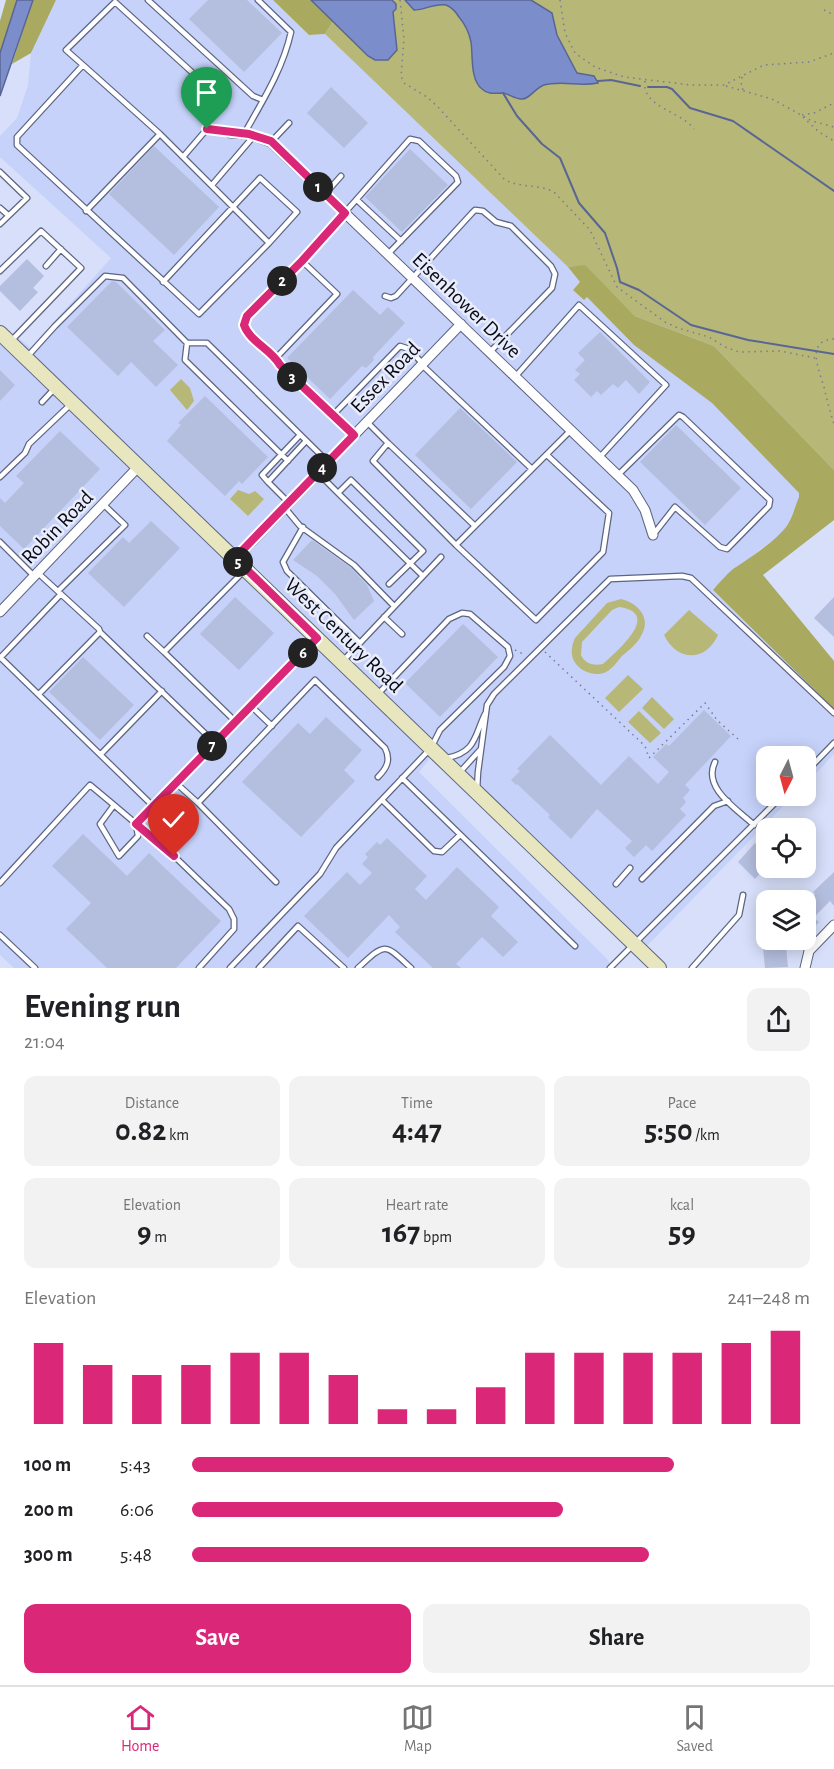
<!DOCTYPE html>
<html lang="en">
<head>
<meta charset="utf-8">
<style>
	:root { --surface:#fff; --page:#f2f2f2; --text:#202124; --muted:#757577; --line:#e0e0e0; --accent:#db2777 }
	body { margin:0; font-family:"Alegreya Sans",sans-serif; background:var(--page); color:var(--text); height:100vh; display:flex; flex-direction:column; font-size:22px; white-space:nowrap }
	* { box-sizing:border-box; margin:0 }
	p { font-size:20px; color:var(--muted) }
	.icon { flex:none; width:33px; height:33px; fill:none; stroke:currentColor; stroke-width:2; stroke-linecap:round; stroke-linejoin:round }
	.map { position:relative; height:968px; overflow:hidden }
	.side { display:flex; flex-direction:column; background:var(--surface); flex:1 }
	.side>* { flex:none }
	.needle { width:39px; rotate:186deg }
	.controls { position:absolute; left:756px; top:746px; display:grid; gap:12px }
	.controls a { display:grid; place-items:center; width:60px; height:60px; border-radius:12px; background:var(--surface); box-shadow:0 3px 15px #0003; font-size:30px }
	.pin { position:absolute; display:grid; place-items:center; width:51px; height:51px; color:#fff; margin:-62px -26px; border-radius:50% 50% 50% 0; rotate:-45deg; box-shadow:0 0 6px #0007 }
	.pin .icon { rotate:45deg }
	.km { position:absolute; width:30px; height:30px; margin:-15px; border-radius:50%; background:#222; color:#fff; font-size:16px; line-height:30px; text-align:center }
	.round { display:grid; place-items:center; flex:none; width:63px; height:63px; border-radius:12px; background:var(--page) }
	.summary { display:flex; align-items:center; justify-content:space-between; height:102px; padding:0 24px }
	h1 { font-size:33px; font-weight:700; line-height:45px }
	.metrics { display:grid; grid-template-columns:repeat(3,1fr); gap:9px; height:102px; padding:6px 24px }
	.metrics div { display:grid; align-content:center; border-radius:12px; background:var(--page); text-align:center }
	.metrics b { font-size:30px; font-weight:700 }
	.metrics small { font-size:16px; font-weight:400 }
	.metrics p { font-size:16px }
	.chart { height:168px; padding:12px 24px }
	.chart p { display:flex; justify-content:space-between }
	.chart svg { width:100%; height:108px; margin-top:6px; stroke:var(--accent); stroke-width:6 }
	.cta { display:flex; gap:12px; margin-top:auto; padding:12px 24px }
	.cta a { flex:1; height:69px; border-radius:12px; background:var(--accent); color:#fff; font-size:24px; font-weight:700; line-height:69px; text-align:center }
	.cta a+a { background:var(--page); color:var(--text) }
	ul { padding:0 24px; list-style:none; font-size:20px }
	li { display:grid; grid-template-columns:96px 72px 1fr; align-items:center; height:45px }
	li i { height:15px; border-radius:8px; background:var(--accent) }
	.tabs { display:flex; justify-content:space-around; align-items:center; height:84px; border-top:2px solid var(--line); background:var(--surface); font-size:16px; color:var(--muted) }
	.tabs a { display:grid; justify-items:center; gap:3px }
	.tabs .current { color:var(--accent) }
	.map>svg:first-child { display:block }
	.built { fill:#c6d2fa }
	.green { fill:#b7b777; fill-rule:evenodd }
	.forest { fill:#a9a960 }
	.water { fill:#7c8dcc; stroke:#596695; stroke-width:1.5 }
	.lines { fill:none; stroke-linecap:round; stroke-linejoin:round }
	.stream { stroke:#596695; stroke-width:2 }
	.building { fill:#b4bede }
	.service-casing { stroke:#5d6582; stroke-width:7 }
	.minor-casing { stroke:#5d6582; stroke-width:11 }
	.secondary-casing { stroke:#5d6582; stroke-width:16 }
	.path { stroke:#777d91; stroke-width:1.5; stroke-dasharray:1.5 4.5; stroke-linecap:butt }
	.service { stroke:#fff; stroke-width:4.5 }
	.minor { stroke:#fff; stroke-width:9 }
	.secondary { stroke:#e7e6bf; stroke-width:14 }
	.route-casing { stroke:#fff; stroke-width:12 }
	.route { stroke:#db2777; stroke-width:8 }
	.labels { text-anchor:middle; stroke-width:5; stroke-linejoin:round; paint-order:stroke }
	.street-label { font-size:21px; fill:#080b16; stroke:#e9edfb }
</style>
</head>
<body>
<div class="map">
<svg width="834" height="968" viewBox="0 0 834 968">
	<rect width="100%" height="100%" fill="#d7dffa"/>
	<path class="built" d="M56,0H273L309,35L325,34L568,267L580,282L573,290L583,299L587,296L634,345L712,403L799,493V497L788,525L776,538L762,548L745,563L731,571L713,590L834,709V754L806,784V756H766V795H794L642,951L435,752L419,772L607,959L613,968H14L0,955V324L31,348L111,258L0,157V136L17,118L28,85L31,53Z"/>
	<path class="green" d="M311,0H834V470L714,346L635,316L585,266L568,267L325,34L333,21Z
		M181,379L190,388L194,401L187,410L170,390Z
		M238,490L249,494L255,491L264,499L248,516L230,499Z
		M621,599C638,603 652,618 641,636C637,644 629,650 622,656C617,662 612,669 606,672C596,677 582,672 576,664C570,657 571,646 575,638L607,603ZM619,607C663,613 616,652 603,664C594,666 585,664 581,655L582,642L612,610Z
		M689,610L718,635C706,662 677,662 664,635Z
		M628,675L643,689L619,712L605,698Z
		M652,697L674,719L664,729L642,708Z
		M639,711L661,733L650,743L628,722Z"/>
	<path class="forest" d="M6,0H17L0,53V21Z
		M33,0H56L31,53L12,64Z
		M273,0H311L333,21L325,34L309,35Z
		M585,265L635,316L714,346L834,470V520L763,575L834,661V709L713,590C719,583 726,575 733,569C748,559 779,539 788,524C793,516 795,506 799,497V493L712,403L634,345L587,297L584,300L573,290L580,282L568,267Z"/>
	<path class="water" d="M17,0H33L0,96V53Z
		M311,0H392L396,4V9L393,12L397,50L388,60H375L368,56Z
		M405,0H531L552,13L557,35L577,73L594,76L598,83C579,87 562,80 544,85C535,88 529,100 521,99C515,99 509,94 503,93C496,93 488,95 482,89C470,80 473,55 471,42C469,32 465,24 459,17C456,12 451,7 446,5C434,3 425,10 414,10Z"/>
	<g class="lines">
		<path class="stream" d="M598,81L611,80L640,86
			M648,87H667L672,89L690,108L733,121L834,191
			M503,93L517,116L542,144L560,158L579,203L605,233L617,268L620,282L639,290L691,325L748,340L834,354"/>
	</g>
	<path class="building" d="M208,0H247L282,33L244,72L189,19Z
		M331,87L368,123L344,148L307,113Z
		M154,146L219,207L174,255L109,194Z
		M410,149L448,185L402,232L365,197Z
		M27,259L44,276L33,288L38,292L20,311L0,291V286Z
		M112,281L116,282L165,330L153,341L178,365L156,387L131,362L118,376L67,327Z
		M353,290L380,315L388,307L405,323L373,357L374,360L366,368L362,366L330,399L287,358Z
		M600,332L650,382L639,394L626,380L618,388L613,384L601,395L597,391L591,397L574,380L580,374L575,370L585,360L578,353Z
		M0,370L15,385L0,401Z
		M205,396L268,457L242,484L239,481L225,496L167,441L181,425L178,423Z
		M460,408L517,462L471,509L415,455Z
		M676,425L741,488L705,525L640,462Z
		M60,431L100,469L24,549L0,526V498L5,503L24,483L16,476Z
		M151,521L180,548L124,607L88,573L123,537L129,543Z
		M312,540L351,568L367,585L374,601L354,620L335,594L317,576L293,560Z
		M235,597L274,633L239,670L200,634Z
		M834,597V637L814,618Z
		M463,624L498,657L440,717L405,683Z
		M83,657L134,705L100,740L49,692Z
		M704,710L731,736L685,785L690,790L683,798L686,802L680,809L686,815L652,851L646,845L634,857L625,848L632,841L597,809L571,839L548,817L550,815L517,784L516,785L511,780L520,771L517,769L550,735L601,785L629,756L658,784L669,772L653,757L666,744L669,746Z
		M326,717L362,750L344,770L355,781L301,837L242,782L298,723L310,734Z
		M83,834L127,876L149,853L221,921L176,968H107L66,929L91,903L52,866Z
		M387,838L427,876L415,889L426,900L457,867L499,907L491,916L518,942L503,957L482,937L456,964L461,968H433L395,932L400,927L389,915L348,958L304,916L347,872L360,885L372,873L362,864L368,857L365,854L377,842L380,845Z
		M755,843L766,854V867L755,879L738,862Z
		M834,872V906L830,901L818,913L814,918L819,922L806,936V903L815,894L813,892Z
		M786,946L788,967L765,968L763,948Z"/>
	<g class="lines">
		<g class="service-casing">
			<path id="service" d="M148,0L253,96L263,100
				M83,65L160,134L269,243L199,314L17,145V137Z
				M83,65L66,50L115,2L206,85
				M244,134C262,102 283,69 291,32L258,0
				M271,142L289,123
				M183,157L207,129L230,133
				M0,172L27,198L0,224
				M212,185L253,137
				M325,194L341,176
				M357,200L401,241
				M0,208L8,215
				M86,211L160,134
				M46,266L61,249
				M0,271L41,231L81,268L12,340
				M163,282L260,178L297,212L269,243
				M385,296L391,298L396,296L472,213L475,210L483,211L496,222L511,226L551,266L555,274L552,288L490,352
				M187,343L185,360L288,461
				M27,357L55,326L105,276L123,278L187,343H207L328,462
				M276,358L337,294L302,261
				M422,365L532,469
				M515,377L579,305L666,385L599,458
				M42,402L55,388
				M333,415L400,346L409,349L423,364
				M367,422L388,443L373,461L456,545L571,430
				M354,435L280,365C272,350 246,340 244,322L247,316L302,261L410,139L419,141L456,176L458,182L388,254
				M388,443L475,526
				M318,473L338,493L351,480L423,551L389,584
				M618,475L679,415L683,417L770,500L769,506L727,549L720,547L675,507L653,535
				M0,477L25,453L29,444L71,404
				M268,482L262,475L300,435
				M338,493L423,576
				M288,502L268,482L306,441
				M285,508L300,526L354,565L394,606
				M303,527L283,562L287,571L360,643
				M0,542L34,576
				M456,545L536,620L603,552L609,513L547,455
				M38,573L99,629L100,632L215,743
				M58,591L125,525L103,504
				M384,617L402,634
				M147,636L164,652
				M0,657L153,806
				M0,658L61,594
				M342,662L441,557
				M39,694L100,632
				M251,706L272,726
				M236,722L164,652L244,571
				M101,754L162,691
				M447,758C476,752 474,737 485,714
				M715,762C702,788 737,809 754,825
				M460,772L480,750
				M806,772L834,743
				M402,778L575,946
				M176,783L198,803
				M477,789L478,772L487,705L494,694L610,579L682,576L691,578L834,713
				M382,800L434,851L442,852L460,835
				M114,805L174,856L229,909L234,919V929L199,968
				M136,824L315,640
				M642,879L714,806L728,801
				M276,882L198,803L315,680L385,748C391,760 387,768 378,777
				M0,883L90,785L114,805L100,824L119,856L138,836L136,824
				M616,884L630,868
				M0,935L35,968
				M230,968L320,874L336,848L431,748L440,730L504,667L510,656L508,647L470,614L462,613L449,619L378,694
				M259,968L298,926L344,968
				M358,968C386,942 384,943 411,968
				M610,968L783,795
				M692,968L739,915L743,895"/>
		</g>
		<g class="minor-casing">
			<path id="minor" d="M230,133L249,134L271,142L633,490L645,510L653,535
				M235,559L461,324
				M0,612L139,466
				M805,968L809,951L834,925"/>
		</g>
		<g class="secondary-casing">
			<path id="secondary" d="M0,333L659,968"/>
		</g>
		<path class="path" d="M400,0L404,39L401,76L404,83L427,97L437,106L505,180C521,188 539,184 554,192L590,230L617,287L665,322L678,328L709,337L725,347L739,352L780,351L815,358
			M560,0L565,33L575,53L595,67L624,77L691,85H724L764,65L809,62L834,53
			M824,10L834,15
			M742,77L741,87L745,92
			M645,81C641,107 681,111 694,129
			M726,86L772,99L812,121L834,127
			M802,115L814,113L834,103
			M803,117L819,132L834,141
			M834,339C805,340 819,370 824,387C827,400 830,412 834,424
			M515,650L525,655
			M545,652L645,746L649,758L705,703L717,720L738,739"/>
		<use href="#service" class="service"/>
		<use href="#minor" class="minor"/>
		<use href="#secondary" class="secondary"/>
	</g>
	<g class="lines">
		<g class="route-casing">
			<path id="route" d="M174,856L136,824L317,638L235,558L354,435L280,365C271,349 250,342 244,325L247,316L302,261L345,213L271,141L249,134L207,129"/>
		</g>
		<use href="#route" class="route"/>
	</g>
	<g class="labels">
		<g class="street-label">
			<text transform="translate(467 305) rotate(44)" y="7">Eisenhower Drive</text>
			<text transform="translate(385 377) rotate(-46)" y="7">Essex Road</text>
			<text transform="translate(57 527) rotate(-46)" y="7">Robin Road</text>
			<text transform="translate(344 635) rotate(44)" y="7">West Century Road</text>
		</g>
	</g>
</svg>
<div class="controls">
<a><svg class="needle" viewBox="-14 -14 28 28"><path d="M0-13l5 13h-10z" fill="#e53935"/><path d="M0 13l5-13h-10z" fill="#757577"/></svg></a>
<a><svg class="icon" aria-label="locate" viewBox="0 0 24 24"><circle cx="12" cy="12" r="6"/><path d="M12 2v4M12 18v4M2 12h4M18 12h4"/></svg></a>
<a><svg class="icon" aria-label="layers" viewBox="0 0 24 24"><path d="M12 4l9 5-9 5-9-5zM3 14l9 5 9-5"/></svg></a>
</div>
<div class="pin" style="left:207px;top:129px;background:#1e9e55"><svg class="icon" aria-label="arrive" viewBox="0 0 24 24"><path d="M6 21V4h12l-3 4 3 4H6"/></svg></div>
<div class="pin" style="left:174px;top:856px;background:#d93025"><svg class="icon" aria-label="check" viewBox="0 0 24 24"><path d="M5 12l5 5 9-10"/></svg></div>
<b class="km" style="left:318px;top:187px">1</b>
<b class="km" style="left:282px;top:281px">2</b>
<b class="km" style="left:292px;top:377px">3</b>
<b class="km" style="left:322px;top:468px">4</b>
<b class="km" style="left:238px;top:562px">5</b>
<b class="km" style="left:303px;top:653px">6</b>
<b class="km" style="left:212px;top:746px">7</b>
</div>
<section class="side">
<div class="summary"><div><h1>Evening run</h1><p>21:04</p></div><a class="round"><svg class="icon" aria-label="share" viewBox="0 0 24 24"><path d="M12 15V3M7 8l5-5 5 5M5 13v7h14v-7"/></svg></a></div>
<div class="metrics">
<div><p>Distance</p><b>0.82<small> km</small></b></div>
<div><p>Time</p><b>4:47</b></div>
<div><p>Pace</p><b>5:50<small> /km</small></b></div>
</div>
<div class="metrics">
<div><p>Elevation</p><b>9<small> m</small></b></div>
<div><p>Heart rate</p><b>167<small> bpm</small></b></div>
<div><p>kcal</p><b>59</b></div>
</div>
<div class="chart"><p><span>Elevation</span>241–248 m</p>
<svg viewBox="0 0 160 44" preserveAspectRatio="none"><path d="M5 44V11M15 44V20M25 44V24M35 44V20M45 44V15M55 44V15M65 44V24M75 44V38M85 44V38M95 44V29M105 44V15M115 44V15M125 44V15M135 44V15M145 44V11M155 44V6"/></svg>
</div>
<ul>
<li><b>100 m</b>5:43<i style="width:78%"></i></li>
<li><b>200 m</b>6:06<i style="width:60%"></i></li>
<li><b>300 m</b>5:48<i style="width:74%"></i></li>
</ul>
<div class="cta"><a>Save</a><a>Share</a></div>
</section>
<nav class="tabs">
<a class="current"><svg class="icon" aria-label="home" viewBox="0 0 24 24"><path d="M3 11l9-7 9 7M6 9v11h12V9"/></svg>Home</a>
<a><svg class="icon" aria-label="map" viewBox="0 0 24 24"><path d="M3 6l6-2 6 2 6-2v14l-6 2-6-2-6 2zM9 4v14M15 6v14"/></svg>Map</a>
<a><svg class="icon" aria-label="saved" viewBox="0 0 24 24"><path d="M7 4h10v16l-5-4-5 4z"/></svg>Saved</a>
</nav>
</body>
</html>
